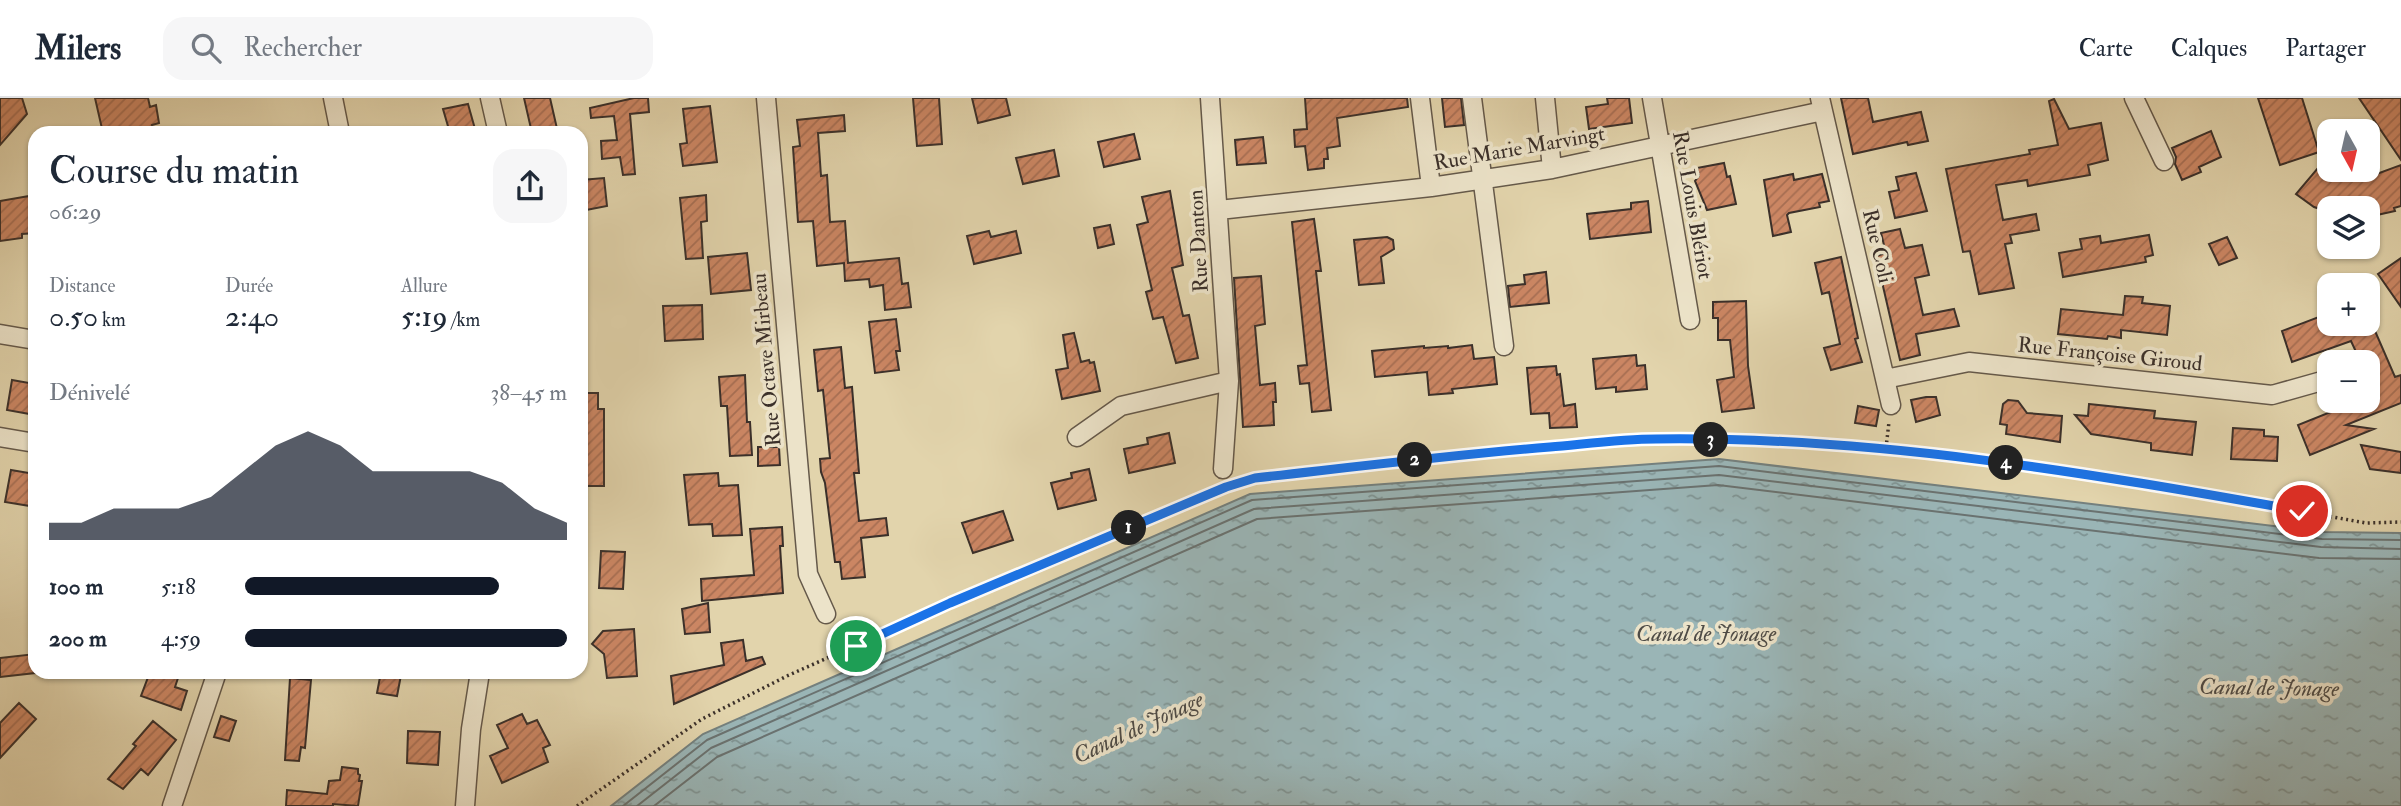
<!DOCTYPE html>
<html lang="fr">
<head>
<meta charset="utf-8">
<style>
	:root { --surface:#fff; --page:#f6f6f7; --text:#1f2937; --muted:#747a83; --line:#e0e1e3; --accent:#111827 }
	body { margin:0; font-family:"IM FELL Double Pica",serif; background:var(--page); color:var(--text); height:100vh; display:flex; flex-direction:column; font-size:26px; white-space:nowrap }
	* { box-sizing:border-box; margin:0 }
	p { font-size:23px; color:var(--muted) }
	.icon { flex:none; width:38px; height:38px; fill:none; stroke:currentColor; stroke-width:2; stroke-linecap:round; stroke-linejoin:round }
	.map { position:relative; flex:1; overflow:hidden }
	.panel { position:absolute; left:28px; top:28px; width:560px; height:553px; display:flex; flex-direction:column; background:var(--surface); border-radius:21px; box-shadow:0 2px 5px #0004 }
	.panel>* { flex:none }
	.needle { width:46px; rotate:172deg }
	.fabs { position:absolute; left:2317px; top:21px; display:grid; gap:14px }
	.fabs a { display:grid; place-items:center; width:63px; height:63px; border-radius:14px; background:var(--surface); box-shadow:0 2px 5px #0004; font-size:35px }
	.pin { position:absolute; display:grid; place-items:center; width:60px; height:60px; color:#fff; margin:-30px; border:4px solid #fff; border-radius:50%; box-shadow:0 2px 7px #0007 }
	.km { position:absolute; width:35px; height:35px; margin:-18px; border-radius:50%; background:#222; color:#fff; font-size:19px; line-height:35px; text-align:center }
	.round { display:grid; place-items:center; flex:none; width:74px; height:74px; border-radius:21px; background:var(--page) }
	.head { display:flex; align-items:center; justify-content:space-between; height:119px; padding:0 21px }
	h1 { font-size:38px; font-weight:600; line-height:52px }
	.metrics { display:grid; grid-template-columns:repeat(3,1fr); gap:10px; height:119px; padding:7px 21px }
	.metrics div { display:grid; align-content:center }
	.metrics b { font-size:30px; font-weight:600 }
	.metrics small { font-size:19px; font-weight:400 }
	.metrics p { font-size:19px }
	.chart { height:196px; padding:14px 21px }
	.chart p { display:flex; justify-content:space-between }
	.chart svg { width:100%; height:126px; margin-top:7px; fill:var(--accent); opacity:.7 }
	ul { padding:0 21px; list-style:none; font-size:23px }
	li { display:grid; grid-template-columns:112px 84px 1fr; align-items:center; height:52px }
	li i { height:18px; border-radius:9px; background:var(--accent) }
	header { display:flex; align-items:center; gap:42px; box-sizing:border-box; height:98px; padding:0 35px; background:var(--surface); border-bottom:2px solid var(--line) }
	header strong { font-size:33px }
	nav { display:flex; gap:38px; margin-inline-start:auto; font-size:24px }
	.search { width:490px; height:63px; background:var(--page); display:flex; align-items:center; gap:18px; box-sizing:border-box; padding:0 24px; border-radius:21px; color:var(--muted); font-size:26px }
	.map>svg:first-child { display:block }
	.water { fill:url(#water-ripples); stroke:#74807e; stroke-width:2 }
	.lines { fill:none; stroke-linecap:round; stroke-linejoin:round }
	.shore { stroke:#6a7270; stroke-width:2 }
	.building { fill:url(#building-hatch); stroke:#3b302a; stroke-width:2 }
	.minor-casing { stroke:#65594a; stroke-width:21 }
	.path { stroke:#3b302a; stroke-width:3.5; stroke-dasharray:2 3.5; stroke-linecap:butt }
	.minor { stroke:#ece3c9; stroke-width:18 }
	.route-casing { stroke:#fff; stroke-width:14 }
	.route { stroke:#1a73e8; stroke-width:9 }
	.labels { text-anchor:middle; stroke-width:7; stroke-linejoin:round; paint-order:stroke }
	.street-label { font-size:21px; fill:#3b302a; stroke:#ece3c9 }
	.water-label { font-size:23px; font-style:italic; fill:#4e4b46; stroke:#ece3c9 }
</style>
</head>
<body>
<header>
<strong>Milers</strong>
<div class="search"><svg class="icon" aria-label="search" viewBox="0 0 24 24"><circle cx="10" cy="10" r="6"/><path d="M15 15l6 6"/></svg>Rechercher</div>
<nav><a>Carte</a><a>Calques</a><a>Partager</a></nav>
</header>
<div class="map">
<svg width="2401" height="708" viewBox="0 0 2401 708">
	<defs>
		<pattern id="water-ripples" width="26" height="14" patternUnits="userSpaceOnUse" patternTransform="scale(1.75)"><rect width="26" height="14" fill="#9ab5b6"/><path d="M2 4q2-2 4 0t4 0M15 11q2-2 4 0t4 0" fill="none" stroke="#7f9494"/></pattern>
		<pattern id="building-hatch" width="6" height="6" patternUnits="userSpaceOnUse" patternTransform="scale(1.75)"><rect width="6" height="6" fill="#cb8663"/><path d="M-1 1l2-2M0 6l6-6M5 7l2-2" fill="none" stroke="#a66e52"/></pattern>
	</defs>
	<rect width="100%" height="100%" fill="#e2d4ac"/>
	<filter id="stains"><feTurbulence type="fractalNoise" baseFrequency=".00286" numOctaves="4"/><feColorMatrix values="0 0 0 0 .2 0 0 0 0 .09 0 0 0 0 .02 0 0 0 .5 -.17"/></filter>
	<radialGradient id="worn" r=".72"><stop offset=".6" stop-color="#630" stop-opacity="0"/><stop offset="1" stop-color="#630" stop-opacity=".3"/></radialGradient>
	<path class="water" d="M1719,361L2323,434L2401,435V708H611L703,636L1250,396Z"/>
	<g class="lines">
		<path class="shore" d="M623,708L707,642L1252,402L1719,368L2322,441L2401,442
			M637,708L711,650L1254,411L1719,377L2321,449L2401,451
			M654,708L717,659L1257,421L1718,387L2319,460L2401,461"/>
	</g>
	<path class="building" d="M0,0H22L27,16L0,47Z
		M95,0H148L150,9L156,7L159,25L152,27L154,35H103Z
		M524,0H550L558,35H532Z
		M634,0H648L649,14L630,16L635,76L623,77L620,59L602,61L601,43L617,42L614,18L591,20L590,10Z
		M913,0H939L942,46L917,48Z
		M972,0H1006L1010,17L978,25Z
		M1305,0H1407L1408,9L1337,20L1340,48L1327,50L1328,61H1324V70L1308,72L1305,48L1295,49L1294,32L1307,31Z
		M1442,0H1461L1464,27L1445,29Z
		M1607,0H1629L1632,25L1589,31L1586,9L1608,6Z
		M1841,0H1868L1873,24L1921,14L1928,43L1908,47L1907,44L1853,56Z
		M2258,0H2302L2319,54L2280,67Z
		M2359,0H2401V62Z
		M2054,1L2069,31L2101,25L2108,62L2088,67L2090,77L2028,88L2027,82L1996,87L2003,122L2036,116L2039,132L2010,137L2012,145L2005,146L2014,190L1979,196L1970,153L1963,154L1946,71L2030,56L2029,52L2058,47L2049,3Z
		M468,6L475,31L450,35L443,11Z
		M710,8L717,64L683,68L680,46L687,45L683,11Z
		M844,17L845,33L818,35L821,78L827,77L830,124L845,123L848,165L899,160L902,186L908,185L911,209L885,212L883,187L870,189L869,181L845,183L844,165L817,168L813,123L798,124L793,49L800,48L797,22Z
		M2211,33L2221,59L2199,69L2201,74L2182,82L2175,66L2176,59L2172,50Z
		M1134,36L1140,61L1104,69L1098,44Z
		M1263,39L1266,65L1237,67L1235,42Z
		M1054,52L1059,78L1023,86L1016,60Z
		M2323,64L2329,68V72L2355,78L2374,77L2401,67V108L2394,110L2395,113L2368,119V110H2334L2332,108L2329,109V114L2314,109L2296,96Z
		M1724,65L1727,79L1730,78L1736,106L1707,112L1695,83L1699,78L1697,70Z
		M1916,75L1927,113L1895,120L1889,94L1899,92L1896,79Z
		M1793,76L1794,82L1822,76L1829,103L1819,105L1820,109L1789,115L1787,117L1791,134L1773,138L1764,82Z
		M604,80L607,108L581,113V82Z
		M1170,93L1183,167L1172,170L1183,218L1189,217L1198,260L1176,265L1163,219L1153,221L1146,194L1152,192L1137,127L1148,124L1142,99Z
		M35,97V135L22,136V140L0,143V103Z
		M706,97L707,123L701,124L703,160L686,161L680,100Z
		M1648,103L1651,134L1590,141L1587,116L1631,111V105Z
		M1314,121L1321,173H1316L1331,312L1312,314L1309,285L1300,286L1298,268L1307,267L1292,124Z
		M1110,127L1114,146L1098,150L1094,130Z
		M1900,131L1905,150L1922,147L1929,177L1915,180L1923,217L1954,211L1959,228L1916,236L1920,257L1900,262L1876,158L1886,155L1881,135Z
		M989,133L991,139L1016,133L1021,155L974,166L967,138Z
		M2149,137L2153,157L2145,159L2146,164L2063,179L2059,155L2082,151L2080,141L2100,138L2101,145Z
		M1387,139L1393,142L1394,151L1381,159L1384,185L1359,187L1354,142Z
		M2227,139L2237,160L2219,167L2209,146Z
		M747,155L751,192L711,196L708,159Z
		M1841,159L1858,240L1855,241L1862,264L1831,272L1824,250L1840,246L1829,194L1822,196L1815,165Z
		M2401,160V209L2378,176Z
		M1546,174L1549,205L1510,209L1508,188L1525,186L1524,177Z
		M1261,178L1265,226L1255,228L1260,287L1275,285L1276,304H1273L1274,327L1243,329L1234,180Z
		M2125,198L2143,199L2142,205L2170,208L2167,237L2121,232V240L2108,238L2107,241L2058,236L2061,211L2123,217Z
		M1746,203L1748,268L1754,310L1722,314L1717,282L1734,279L1730,242H1718V220H1713V204Z
		M702,207L703,241L665,243L663,208Z
		M2324,217L2327,226H2372L2395,279L2401,277V305L2346,327L2374,331L2310,357L2298,327L2358,303H2368V264H2364L2360,255L2357,256L2351,243L2292,264L2282,233Z
		M896,221L900,253H896L899,272L875,275L869,224Z
		M1074,235L1081,264L1089,262L1090,265L1094,264L1100,293L1062,301L1056,272L1068,270L1063,237Z
		M1472,247L1474,261L1494,259L1497,286L1452,291L1453,295L1429,297L1427,274L1375,279L1372,253L1424,248V250L1448,248V250Z
		M841,249L845,290L852,289L859,375H854L859,423L886,420L888,437L861,440L865,479L842,481L840,464H835L825,385L821,374L820,361L830,360L823,292L818,293L814,252Z
		M1636,257L1637,268L1645,267L1647,291L1616,294V289L1596,291L1593,261Z
		M1556,268L1557,277L1560,276L1564,308L1575,306L1577,329L1550,330L1549,315L1531,316L1527,270Z
		M745,277L747,324H750L752,357L730,358L727,308H721L719,279Z
		M12,282L35,286V317L7,312Z
		M581,295H598V311H604V388H581Z
		M1926,299H1936L1940,317L1916,324L1911,302Z
		M2008,302L2018,303L2027,315L2062,318L2060,344L2006,336L2007,327L2000,326L2003,306Z
		M2089,306L2155,313L2154,320L2196,324L2192,357L2151,352V345L2091,336L2075,317L2088,318Z
		M1858,308L1879,312L1876,328L1855,325Z
		M2233,330L2264,332V338L2278,339L2277,363L2231,361Z
		M1169,335L1175,365L1129,375L1124,351L1148,346L1147,340Z
		M2361,347L2401,354V375L2370,371Z
		M758,349H779L780,367L758,368Z
		M1089,371L1096,402L1058,411L1051,385L1072,380L1071,375Z
		M11,372L35,376L30,408L5,404Z
		M718,375L719,388L738,387L742,437L713,438L712,426L689,427L684,377Z
		M1003,413L1013,442L973,455L962,425Z
		M782,429L783,448H780L783,495L702,503L701,481L754,477L750,431Z
		M601,453L625,454L623,491L599,490Z
		M708,505L710,534L685,536L682,511Z
		M634,531L637,578L607,580L604,556L592,546L603,533Z
		M743,542L746,563L762,559L765,566L674,606L671,578L724,567L721,545Z
		M35,556V575L0,579V560Z
		M150,574H180L175,589L187,593L181,612L141,598Z
		M381,574L401,577L397,598L377,595Z
		M290,580L311,582L305,650L301,649L299,663L285,662Z
		M19,605L36,621L0,660V625Z
		M522,616L527,626L537,622L550,647L543,650L548,664L502,685L490,658L508,650L497,627Z
		M221,618L236,623L229,643L214,639Z
		M153,623L176,642L148,677L141,671L123,691L108,681L136,648L133,646Z
		M408,633L440,634L438,667L407,665Z
		M342,669L358,671V676L360,677L359,683H362L358,708L333,706V708H286L287,692L327,696L329,683L340,682Z"/>
	<g class="lines">
		<g class="minor-casing">
			<path id="minor" d="M333,0L340,35
				M490,0L498,35
				M766,0L808,476L826,516
				M1210,0L1229,283L1223,371
				M1420,0L1431,89
				M1472,0L1504,248
				M1545,0L1552,71
				M1652,0L1690,222
				M1820,0L1891,307
				M2134,0L2164,63
				M1219,112L1431,89L1552,71L1823,13
				M0,236L35,242
				M1885,281L1969,264L2272,297L2329,281
				M0,339L35,345
				M1077,339L1121,308L1229,283
				M172,708L217,574
				M465,708L471,631L480,574"/>
		</g>
		<path class="path" d="M1886,350L1889,324
			M1233,387L1255,380C1387,365 1520,347 1653,341C1684,340 1717,342 1748,343C1956,347 2162,388 2366,425L2401,424
			M841,527L856,548
			M577,708L702,621L787,578L950,505L1225,389"/>
		<use href="#minor" class="minor"/>
	</g>
	<g class="lines">
		<g class="route-casing">
			<path id="route" d="M856,548L950,505L1226,389L1255,380C1354,369 1452,357 1550,349C1585,346 1621,341 1656,341C1873,338 2088,375 2302,413"/>
		</g>
		<use href="#route" class="route"/>
	</g>
	<g class="labels">
		<g class="street-label">
			<text transform="translate(1519 50) rotate(-10)" y="7">Rue Marie Marvingt</text>
			<text transform="translate(1693 107) rotate(80)" y="7">Rue Louis Blériot</text>
			<text transform="translate(1198 143) rotate(-93)" y="7">Rue Danton</text>
			<text transform="translate(1878 148) rotate(77)" y="7">Rue Coli</text>
			<text transform="translate(2110 256) rotate(6)" y="7">Rue Françoise Giroud</text>
			<text transform="translate(766 262) rotate(-95)" y="7">Rue Octave Mirbeau</text>
		</g>
		<g class="water-label">
			<text x="1706" y="543">Canal de Jonage</text>
			<text transform="translate(2269 589) rotate(1)" y="8">Canal de Jonage</text>
			<text transform="translate(1138 629) rotate(-25)" y="8">Canal de Jonage</text>
		</g>
	</g>
	<rect width="100%" height="100%" filter="url(#stains)"/>
	<rect width="100%" height="100%" fill="url(#worn)"/>
</svg>
<div class="fabs">
<a><svg class="needle" viewBox="-14 -14 28 28"><path d="M0-13l5 13h-10z" fill="#e53935"/><path d="M0 13l5-13h-10z" fill="#747a83"/></svg></a>
<a><svg class="icon" aria-label="layers" viewBox="0 0 24 24"><path d="M12 4l9 5-9 5-9-5zM3 14l9 5 9-5"/></svg></a>
<a>+</a>
<a>−</a>
</div>
<div class="pin" style="left:856px;top:548px;background:#1e9e55"><svg class="icon" aria-label="arrive" viewBox="0 0 24 24"><path d="M6 21V4h12l-3 4 3 4H6"/></svg></div>
<div class="pin" style="left:2302px;top:413px;background:#d93025"><svg class="icon" aria-label="check" viewBox="0 0 24 24"><path d="M5 12l5 5 9-10"/></svg></div>
<b class="km" style="left:1129px;top:430px">1</b>
<b class="km" style="left:1415px;top:362px">2</b>
<b class="km" style="left:1711px;top:342px">3</b>
<b class="km" style="left:2006px;top:365px">4</b>
<section class="panel">
<div class="head"><div><h1>Course du matin</h1><p>06:29</p></div><a class="round"><svg class="icon" aria-label="share" viewBox="0 0 24 24"><path d="M12 15V3M7 8l5-5 5 5M5 13v7h14v-7"/></svg></a></div>
<div class="metrics">
<div><p>Distance</p><b>0.50<small> km</small></b></div>
<div><p>Durée</p><b>2:40</b></div>
<div><p>Allure</p><b>5:19<small> /km</small></b></div>
</div>
<div class="chart"><p><span>Dénivelé</span>38–45 m</p>
<svg viewBox="0 0 160 44" preserveAspectRatio="none"><path d="M0 44V38L10 38L20 33L30 33L40 33L50 29L60 20L70 11L80 6L90 11L100 20L110 20L120 20L130 20L140 24L150 33L160 38V44z"/></svg>
</div>
<ul>
<li><b>100 m</b>5:18<i style="width:79%"></i></li>
<li><b>200 m</b>4:59<i style="width:100%"></i></li>
</ul>
</section>
</div>
</body>
</html>
